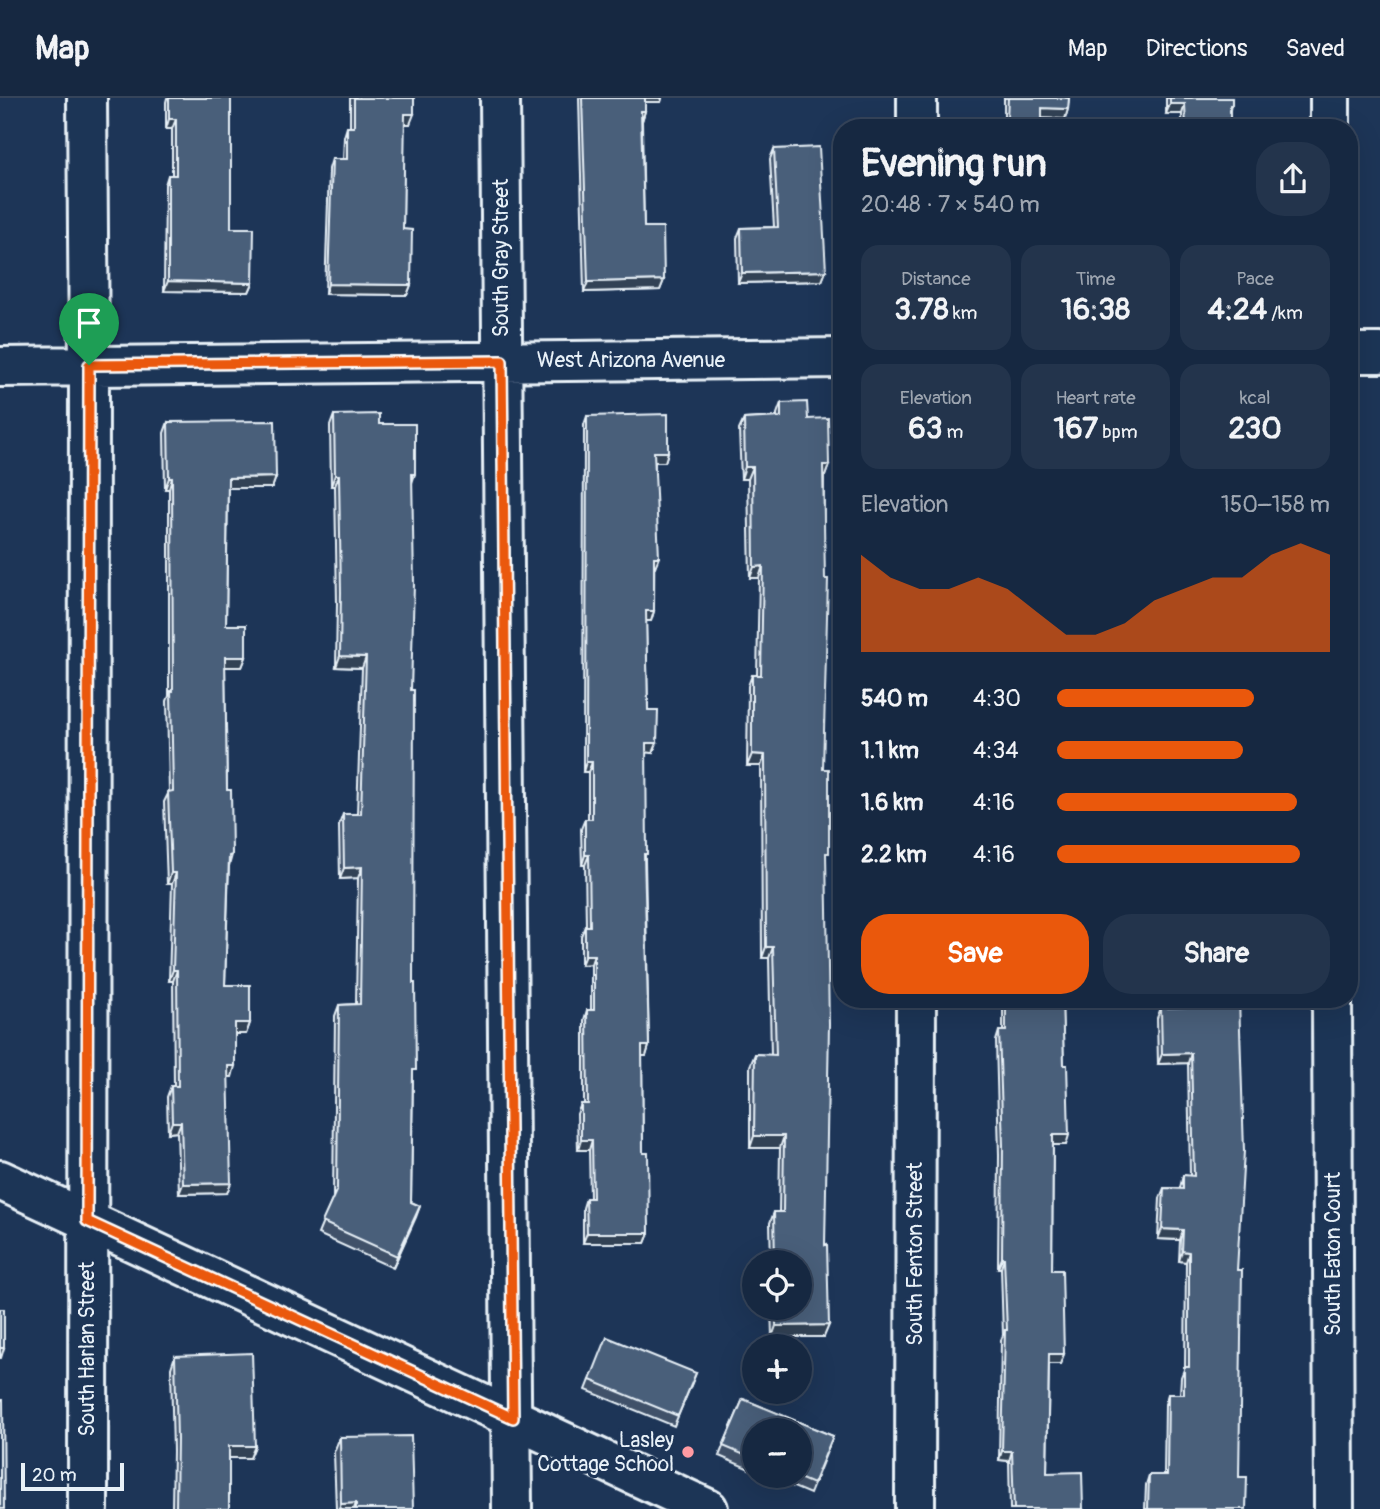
<!DOCTYPE html>
<html lang="en">
<head>
<meta charset="utf-8">
<style>
	:root { --surface:#162841; --page:#23344c; --text:#f1f3f6; --muted:#9ea6b1; --line:#35445a; --accent:#ea580c }
	body { margin:0; font-family:Pangolin,sans-serif; background:var(--page); color:var(--text); height:100vh; display:flex; flex-direction:column; font-size:26px; white-space:nowrap }
	* { box-sizing:border-box; margin:0 }
	p { font-size:23px; color:var(--muted) }
	.icon { flex:none; width:38px; height:38px; fill:none; stroke:currentColor; stroke-width:2; stroke-linecap:round; stroke-linejoin:round }
	.map { position:relative; flex:1; overflow:hidden }
	.side { position:absolute; left:833px; top:21px; width:525px; height:889px; display:flex; flex-direction:column; background:var(--surface); border-radius:28px; box-shadow:0 7px 28px #0002,0 0 0 2px var(--line) }
	.side>* { flex:none }
	.buttons { position:absolute; left:742px; top:1152px; display:grid; gap:14px }
	.buttons a { display:grid; place-items:center; width:70px; height:70px; border-radius:50%; background:var(--surface); box-shadow:0 7px 28px #0002,0 0 0 2px var(--line); font-size:35px }
	.scale { position:absolute; left:21px; bottom:18px; width:103px; box-sizing:border-box; padding-left:7px; border:4px solid #e8f1f8; border-top:0; font-size:19px; line-height:24px; white-space:nowrap; color:#e8f1f8; -webkit-text-stroke:5px #1d3557; paint-order:stroke }
	.pin { position:absolute; display:grid; place-items:center; width:60px; height:60px; color:#fff; margin:-72px -30px; border-radius:50% 50% 50% 0; rotate:-45deg; box-shadow:0 0 7px #0007 }
	.pin .icon { rotate:45deg }
	.round { display:grid; place-items:center; flex:none; width:74px; height:74px; border-radius:28px; background:var(--page) }
	.summary { display:flex; align-items:center; justify-content:space-between; height:119px; padding:0 28px }
	h1 { font-size:38px; font-weight:700; line-height:52px }
	.figures { display:grid; grid-template-columns:repeat(3,1fr); gap:10px; height:119px; padding:7px 28px }
	.figures div { display:grid; align-content:center; border-radius:18px; background:var(--page); text-align:center }
	.figures b { font-size:30px; font-weight:700 }
	.figures small { font-size:19px; font-weight:400 }
	.figures p { font-size:19px }
	.chart { height:196px; padding:14px 28px }
	.chart p { display:flex; justify-content:space-between }
	.chart svg { width:100%; height:126px; margin-top:7px; fill:var(--accent); opacity:.7 }
	.action { display:flex; gap:14px; margin-top:auto; padding:14px 28px }
	.action a { flex:1; height:80px; border-radius:28px; background:var(--accent); color:#fff; font-size:28px; font-weight:700; line-height:80px; text-align:center }
	.action a+a { background:var(--page); color:var(--text) }
	ul { padding:0 28px; list-style:none; font-size:23px }
	li { display:grid; grid-template-columns:112px 84px 1fr; align-items:center; height:52px }
	li i { height:18px; border-radius:9px; background:var(--accent) }
	header { display:flex; align-items:center; gap:42px; box-sizing:border-box; height:98px; padding:0 35px; background:var(--surface); border-bottom:2px solid var(--line) }
	header strong { font-size:33px }
	nav { display:flex; gap:38px; margin-inline-start:auto; font-size:24px }
	.map>svg:first-child { display:block }
	.lines { fill:none; stroke-linecap:round; stroke-linejoin:round }
	.minor-casing { stroke:#e8f1f8; stroke-width:44 }
	.minor { stroke:#1d3557; stroke-width:38 }
	.wall { fill:#3f5169; stroke:#e8f1f8; stroke-width:2 }
	.shaded-wall { fill:#334255; stroke:#e8f1f8; stroke-width:2 }
	.building { fill:#495e7a; stroke:#e8f1f8; stroke-width:2 }
	.route-casing { stroke:#fff; stroke-width:14 }
	.route { stroke:#ea580c; stroke-width:9 }
	.poi-dot { fill:#ff9aa2; stroke:#1d3557; stroke-width:2.5 }
	.labels { text-anchor:middle; stroke-width:6; stroke-linejoin:round; paint-order:stroke }
	.street-label { font-size:21px; fill:#e8f1f8; stroke:#1d3557 }
	.poi-label { font-size:21px; fill:#e8f1f8; stroke:#1d3557; text-anchor:end }
</style>
</head>
<body>
<header>
<strong>Map</strong>
<nav><a>Map</a><a>Directions</a><a>Saved</a></nav>
</header>
<div class="map">
<svg width="1380" height="1411" viewBox="0 0 1380 1411">
	<rect width="100%" height="100%" fill="#1d3557"/>
	<filter id="ink" filterUnits="userSpaceOnUse"><feTurbulence type="fractalNoise" baseFrequency=".0143" numOctaves="2"/><feDisplacementMap in="SourceGraphic" scale="14" xChannelSelector="R" yChannelSelector="G"/><feConvolveMatrix kernelMatrix="1 2 1 2 8 2 1 2 1" color-interpolation-filters="sRGB"/></filter>
	<g filter="url(#ink)">
		<g class="lines">
			<g class="minor-casing">
				<path id="minor" d="M87,0L89,267L88,1411
					M500,0L512,1411
					M917,0V30
					M1330,0V30
					M1349,255H1380
					M0,269L842,260
					M1332,901L1334,1411
					M0,1082L708,1411
					M915,1411L916,901"/>
			</g>
			<use href="#minor" class="minor"/>
		</g>
		<path class="wall" d="M167,0H231V130L253,185L249,194L164,193L165,87L168,77H172V31H166V4Z
			M350,0H414L410,26H404L403,131L411,187L407,197L325,196L329,71L332,61H343L344,39L347,29H350Z
			M579,0H662L661,4H645V13L642,23L644,129L664,182L660,192L584,194Z
			M1004,0H1069L1068,11L1065,21L1042,20V30H994L997,23L1004,22Z
			M1166,0H1232L1230,12V30H1182V16H1166Z
			M774,51L826,173L822,183L738,185L737,140L741,130L774,129L770,61Z
			M781,305L808,321L829,367L825,378H824L823,671L826,764L824,1239H772L771,1209H800V1164H771L770,1125L774,1114H779L780,1050H750V968L755,956L771,957L769,860H762L761,668H747L748,588L752,577H757L759,480H750L748,381H741L739,332L744,321L777,319V316Z
			M334,317L379,326L415,376L412,385L411,592L413,981L411,1104L420,1108L393,1170L318,1136L333,1100L335,918L339,907L356,906L358,780L340,781L339,727L343,716H357L362,570L336,569L337,505L335,388H331L330,328Z
			M587,318L668,354L665,364H655L654,513L651,523H646L648,612L653,655L646,654L645,763L649,948L646,958H642L643,1055L649,1135L645,1145H583V1110L586,1100H590L589,1052H578L577,1016L581,1006H584V922L587,912H591V866L581,867V838L585,828H586L585,767H582L581,731L585,721H588V674H583L584,327Z
			M168,324L276,379L272,390H228L226,527L246,559L242,569H225L227,692L232,757L229,768L225,887L250,925L246,936H235L232,979H228L227,1095L179,1096L177,1034L168,1035L167,999L171,988H174L173,883H169L172,786H167L164,704L169,694L167,603L169,598V391H165L164,335Z
			M1003,901H1062L1066,1047H1053L1052,1172L1064,1256L1060,1266H1049L1047,1375L1083,1411H1010L1009,1363L999,1362L1001,1242L1003,1237L1001,1170H998L999,1057L996,943L999,933H1003Z
			M1182,901H1239L1237,1172L1239,1379L1246,1411H1145L1146,1387L1149,1377H1164L1165,1306L1168,1296H1180L1181,1279L1185,1269L1186,1164L1179,1163L1180,1142L1158,1141L1160,1100L1164,1090H1180L1183,1077L1190,1078L1188,965L1158,966L1157,920L1161,910L1183,909Z
			M175,1258L255,1348L250,1360H229V1411H172L173,1353L171,1270Z
			M696,1275L674,1328L586,1292L590,1282Z
			M743,1301L833,1338L810,1396L765,1377H800V1332H754V1373L719,1358Z
			M340,1339L413,1411H336L334,1354Z"/>
		<path class="shaded-wall" d="M643,0H662L661,4H642Z
			M1170,6H1185L1182,16H1166Z
			M1042,10L1068,11L1065,21L1038,20Z
			M641,13H645L642,23Z
			M405,16H414L410,26H401Z
			M169,21H176L172,31H166Z
			M826,173L822,183L738,185L742,175Z
			M664,182L660,192L584,194L588,184Z
			M168,183L253,185L249,194L164,193Z
			M328,186L411,187L407,197L325,196Z
			M654,354H668L665,364H651Z
			M823,367H829L825,378H819Z
			M745,369H753L748,381H741Z
			M335,377H339L335,388H331Z
			M276,379L272,390H224L228,380Z
			M169,380H172L169,391H165Z
			M654,459H659L655,469H650Z
			M763,468L759,480H750L754,469Z
			M646,513H654L651,523H642Z
			M340,558L366,559L362,570L336,569Z
			M225,559H246L242,569H221Z
			M646,645H657L653,655L642,654Z
			M752,656L765,657L761,668H747Z
			M586,664H592L588,674H583Z
			M585,757H589L585,767H582Z
			M362,769L358,780L340,781L344,770Z
			M171,775H176L172,786H167Z
			M766,849H773L769,860H762Z
			M585,857H594L591,866L581,867Z
			M173,872H177L173,883H169Z
			M235,925H250L246,936H231Z
			M642,948H649L646,958H639Z
			M1191,955L1188,965L1158,966L1162,956Z
			M228,968H235L232,979H224Z
			M172,1024H181L177,1034L168,1035Z
			M1053,1037H1069L1066,1047H1049Z
			M754,1038H784L780,1050H750Z
			M581,1042H592L589,1052H578Z
			M231,1085L227,1095L179,1096L183,1086Z
			M420,1108L416,1119L393,1170L397,1158Z
			M1162,1131L1183,1132L1180,1142L1158,1141Z
			M587,1135H649L645,1145H583Z
			M1182,1153L1189,1154L1186,1164L1179,1163Z
			M1002,1160H1004L1001,1170H998Z
			M829,1227L824,1239H772L776,1228Z
			M0,1250H4L1,1260H0Z
			M1049,1256H1064L1060,1266H1046Z
			M229,1348H255L250,1360H225Z
			M1002,1353H1012L1009,1363L999,1362Z
			M356,1405L354,1411H339L341,1406Z"/>
		<path class="building" d="M169,0H231V130H254L253,185L168,183V77H176V21H169Z
			M354,0H414V16H405L403,131L412,132L411,187L328,186L332,61H347V29H354Z
			M582,0H645V13H641L644,129H663L664,182L588,184Z
			M1008,0H1069L1068,11L1042,10V30H997V23L1007,22Z
			M1170,0H1232V7H1230V30H1186L1185,6H1170Z
			M819,49L826,173L742,175L741,130L778,129L774,51Z
			M807,304L808,321L828,320L829,367H823L825,481H828L823,671H829V755H826L829,926L825,1147L827,1146L829,1227L776,1228V1209H800V1164H775L774,1114H783L784,1038H754L755,956L776,957L773,849H766L765,657L752,656V577H761L763,468L754,469L753,369H745L744,321L781,319V305Z
			M379,316V326H415V376H412L414,486L411,592H414L413,885H415L416,972H413L411,1104L420,1108L397,1158L322,1124L337,1091L339,907L360,906L362,769L344,770L343,716H361L366,559L340,558L341,494L339,377H335L334,317Z
			M668,316V354H654L659,459H654V513H646L648,612H658L657,645H646L647,756H644L649,948H642L643,1055H648L649,1135H587L586,1100H593L592,1042H581V1006H588L587,912H594V857H585V828H590L589,757H585V721H592V664H586L587,318Z
			M275,323L276,379L228,380L226,527H246V559H225L227,692H231L232,757L229,758L225,887H250V925H235V968H228L231,1085L183,1086L181,1024H172L171,988H178L177,872H173L176,775H171L168,694L173,693L171,593H173L172,380H169L168,324Z
			M1006,901H1062L1064,967H1067L1069,1037H1053L1052,1172H1062L1064,1256H1049L1047,1375L1082,1374L1083,1411H1014L1012,1353H1002L1005,1232H1007L1004,1160H1002L1003,1047L999,933H1006Z
			M1186,901H1239L1244,1053L1237,1172H1242L1239,1379H1247L1246,1411H1148L1149,1377H1167L1168,1296H1184V1269H1189V1154L1182,1153L1183,1132L1162,1131L1164,1090L1183,1091V1077L1194,1078L1191,955L1162,956L1161,910L1187,909Z
			M0,1211H4V1250H0Z
			M607,1239L696,1275L678,1318L590,1282Z
			M252,1255L255,1348H229V1411H176L177,1341L175,1258Z
			M743,1301L833,1338L813,1386L792,1377H800V1332H754V1361L723,1348Z
			M0,1302H3L4,1411H0Z
			M411,1338L413,1411H356V1405L341,1406L340,1339Z"/>
	</g>
	<g class="lines" filter="url(#ink)">
		<g class="route-casing">
			<path id="route" d="M502,263L513,1320L87,1123L89,267Z"/>
		</g>
		<use href="#route" class="route"/>
	</g>
	<circle class="poi-dot" cx="688" cy="1354" r="7"/>
	<g class="labels">
		<g class="street-label">
			<text transform="translate(501 160) rotate(-90)" y="7">South Gray Street</text>
			<text x="631" y="269">West Arizona Avenue</text>
			<text transform="translate(915 1156) rotate(-90)" y="7">South Fenton Street</text>
			<text transform="translate(1333 1156) rotate(-90)" y="7">South Eaton Court</text>
			<text transform="translate(87 1251) rotate(-90)" y="7">South Harlan Street</text>
		</g>
		<g class="poi-label">
			<text x="674" y="1349">Lasley<tspan x="674" dy="24">Cottage School</tspan></text>
		</g>
	</g>
</svg>
<div class="buttons">
<a><svg class="icon" aria-label="locate" viewBox="0 0 24 24"><circle cx="12" cy="12" r="6"/><path d="M12 2v4M12 18v4M2 12h4M18 12h4"/></svg></a>
<a>+</a>
<a>−</a>
</div>
<div class="scale">20 m</div>
<div class="pin" style="left:89px;top:267px;background:#1e9e55"><svg class="icon" aria-label="arrive" viewBox="0 0 24 24"><path d="M6 21V4h12l-3 4 3 4H6"/></svg></div>
<section class="side">
<div class="summary"><div><h1>Evening run</h1><p>20:48 · 7 × 540 m</p></div><a class="round"><svg class="icon" aria-label="share" viewBox="0 0 24 24"><path d="M12 15V3M7 8l5-5 5 5M5 13v7h14v-7"/></svg></a></div>
<div class="figures">
<div><p>Distance</p><b>3.78<small> km</small></b></div>
<div><p>Time</p><b>16:38</b></div>
<div><p>Pace</p><b>4:24<small> /km</small></b></div>
</div>
<div class="figures">
<div><p>Elevation</p><b>63<small> m</small></b></div>
<div><p>Heart rate</p><b>167<small> bpm</small></b></div>
<div><p>kcal</p><b>230</b></div>
</div>
<div class="chart"><p><span>Elevation</span>150–158 m</p>
<svg viewBox="0 0 160 44" preserveAspectRatio="none"><path d="M0 44V10L10 18L20 22L30 22L40 18L50 22L60 30L70 38L80 38L90 34L100 26L110 22L120 18L130 18L140 10L150 6L160 10V44z"/></svg>
</div>
<ul>
<li><b>540 m</b>4:30<i style="width:72%"></i></li>
<li><b>1.1 km</b>4:34<i style="width:68%"></i></li>
<li><b>1.6 km</b>4:16<i style="width:88%"></i></li>
<li><b>2.2 km</b>4:16<i style="width:89%"></i></li>
</ul>
<div class="action"><a>Save</a><a>Share</a></div>
</section>
</div>
</body>
</html>
